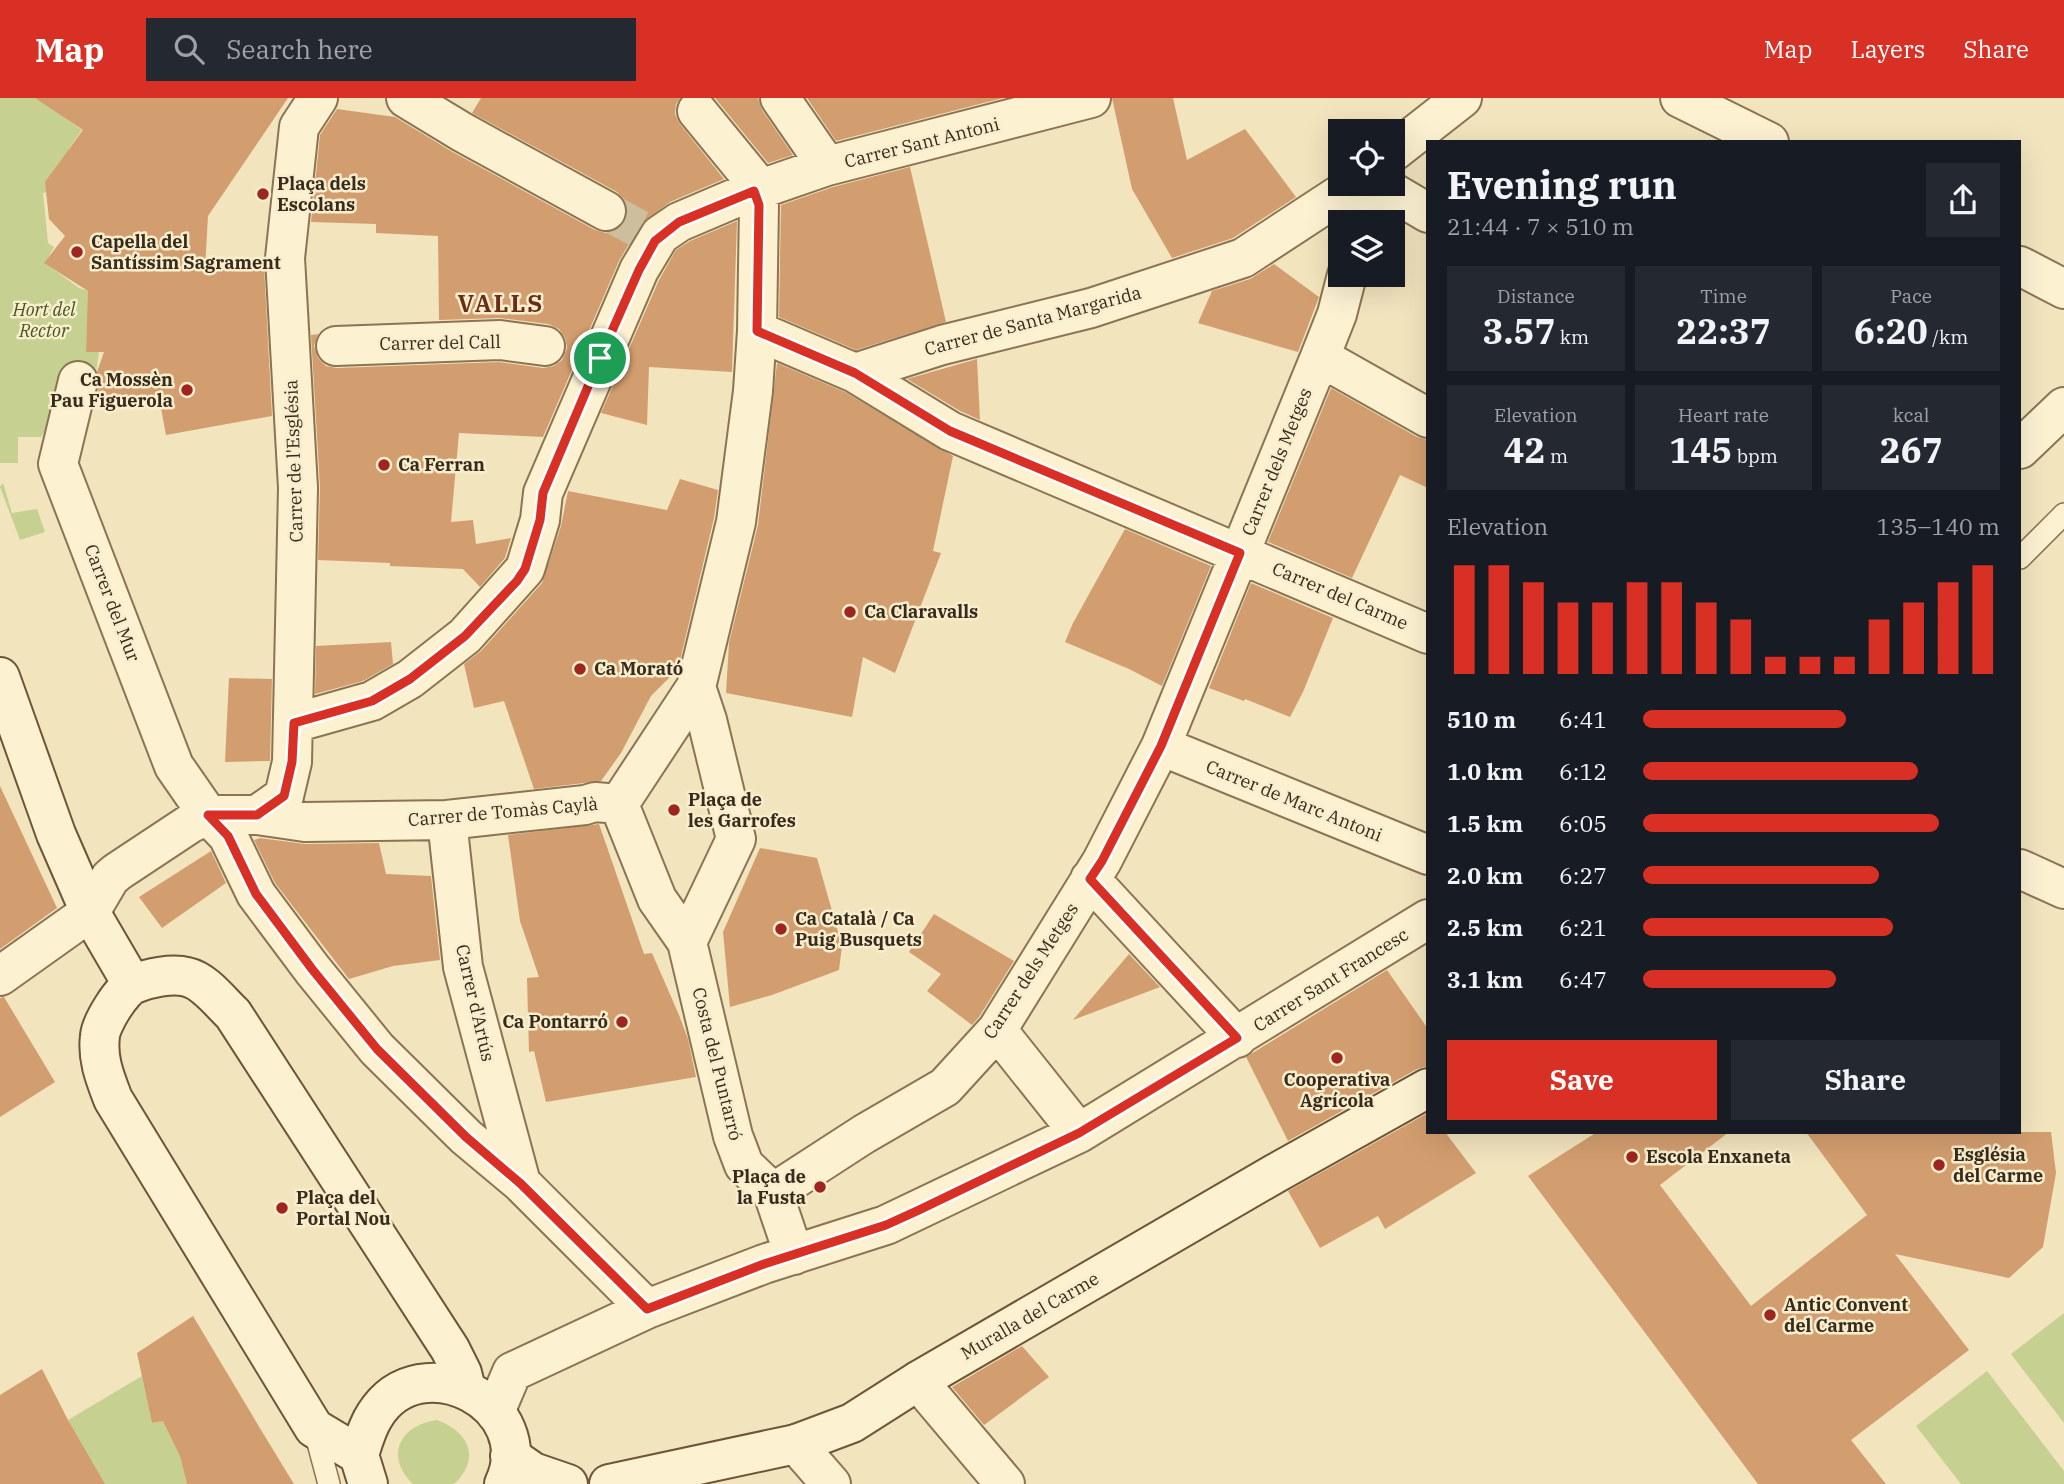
<!DOCTYPE html>
<html lang="en">
<head>
<meta charset="utf-8">
<style>
	:root { --surface:#171b24; --page:#242831; --text:#f1f3f6; --muted:#9ea1a6; --accent:#d93025 }
	body { margin:0; font-family:"IBM Plex Serif",serif; background:var(--page); color:var(--text); height:100vh; display:flex; flex-direction:column; font-size:26px; white-space:nowrap }
	* { box-sizing:border-box; margin:0 }
	p { font-size:23px; color:var(--muted) }
	.icon { flex:none; width:38px; height:38px; fill:none; stroke:currentColor; stroke-width:2; stroke-linecap:round; stroke-linejoin:round }
	.map { position:relative; flex:1; overflow:hidden }
	.sheet { position:absolute; left:1426px; top:42px; width:595px; height:994px; display:flex; flex-direction:column; background:var(--surface); border-radius:0px; box-shadow:0 7px 28px #0002 }
	.sheet>* { flex:none }
	.controls { position:absolute; left:1328px; top:21px; display:grid; gap:14px }
	.controls a { display:grid; place-items:center; width:77px; height:77px; border-radius:0px; background:var(--surface); box-shadow:0 7px 28px #0002; font-size:35px }
	.pin { position:absolute; display:grid; place-items:center; width:60px; height:60px; color:#fff; margin:-30px; border:4px solid #fff; border-radius:50%; box-shadow:0 2px 7px #0007 }
	.round { display:grid; place-items:center; flex:none; width:74px; height:74px; border-radius:0px; background:var(--page) }
	.summary { display:flex; align-items:center; justify-content:space-between; height:119px; padding:0 21px }
	h1 { font-size:38px; font-weight:700; line-height:52px }
	.figures { display:grid; grid-template-columns:repeat(3,1fr); gap:10px; height:119px; padding:7px 21px }
	.figures div { display:grid; align-content:center; border-radius:0px; background:var(--page); text-align:center }
	.figures b { font-size:35px; font-weight:700 }
	.figures small { font-size:19px; font-weight:400 }
	.figures p { font-size:19px }
	.chart { height:196px; padding:14px 21px }
	.chart p { display:flex; justify-content:space-between }
	.chart svg { width:100%; height:126px; margin-top:7px; stroke:var(--accent); stroke-width:6 }
	.button { display:flex; gap:14px; margin-top:auto; padding:14px 21px }
	.button a { flex:1; height:80px; border-radius:0px; background:var(--accent); color:#fff; font-size:28px; font-weight:700; line-height:80px; text-align:center }
	.button a+a { background:var(--page); color:var(--text) }
	ul { padding:0 21px; list-style:none; font-size:23px }
	li { display:grid; grid-template-columns:112px 84px 1fr; align-items:center; height:52px }
	li i { height:18px; border-radius:9px; background:var(--accent) }
	header { display:flex; align-items:center; gap:42px; box-sizing:border-box; height:98px; padding:0 35px; background:var(--accent); color:#fff }
	header strong { font-size:33px }
	nav { display:flex; gap:38px; margin-inline-start:auto; font-size:24px }
	.search { width:490px; height:63px; background:var(--page); display:flex; align-items:center; gap:18px; box-sizing:border-box; padding:0 24px; border-radius:0px; color:var(--muted); font-size:26px }
	.map>svg:first-child { display:block }
	.green { fill:#c6d090 }
	.building { fill:#d39e6f }
	.lines { fill:none; stroke-linecap:round; stroke-linejoin:round }
	.street-tunnel { stroke:#cdbf9d; stroke-width:38; stroke-dasharray:38 19; stroke-linecap:butt }
	.lane-casing { stroke:#8b7454; stroke-width:24 }
	.street-casing { stroke:#8b7454; stroke-width:42 }
	.secondary-casing { stroke:#6d5538; stroke-width:42 }
	.lane { stroke:#fcf1d1; stroke-width:21 }
	.street { stroke:#fcf1d1; stroke-width:38 }
	.secondary { stroke:#fcf1d1; stroke-width:38 }
	.route-casing { stroke:#fff; stroke-width:14 }
	.route { stroke:#d93025; stroke-width:9 }
	.poi-dot { fill:#9f251f; stroke:#f8eecd; stroke-width:2.5 }
	.labels { text-anchor:middle; stroke-width:5; stroke-linejoin:round; paint-order:stroke }
	.street-label { font-size:18px; fill:#392b1b; stroke:#f8eecd }
	.poi-label { font-size:18px; font-weight:bold; fill:#392b1b; stroke:#f8eecd; text-anchor:start }
	.park-label { font-size:18px; font-style:italic; fill:#46571f; stroke:#f8eecd }
	.district-label { font-size:24px; font-weight:bold; letter-spacing:2px; fill:#692c16; stroke:#f8eecd }
</style>
</head>
<body>
<header>
<strong>Map</strong>
<div class="search"><svg class="icon" aria-label="search" viewBox="0 0 24 24"><circle cx="10" cy="10" r="6"/><path d="M15 15l6 6"/></svg>Search here</div>
<nav><a>Map</a><a>Layers</a><a>Share</a></nav>
</header>
<div class="map">
<svg width="2064" height="1386" viewBox="0 0 2064 1386">
	<rect width="100%" height="100%" fill="#f2e4bd"/>
	<path class="green" d="M0,0H75L62,18L82,32L70,49L47,94L43,95L48,145L54,149L45,165L79,190L89,193L86,253L99,254L95,282L53,320L41,339H18V365H0Z
		M3,385L12,415L37,411L45,434L20,442L0,389Z
		M2064,1215V1325L2011,1256Z
		M1987,1273L2064,1373V1386H1961L1916,1328Z
		M142,1278L152,1325L172,1321L187,1386H103L68,1322Z
		M437,1322C459,1330 479,1349 464,1374C461,1378 458,1384 453,1386C442,1386 424,1386 413,1386C384,1358 400,1327 437,1322Z"/>
	<path class="building" d="M35,0H288L208,118L205,171L264,168L272,318L166,337L160,305L96,303L99,287L97,274L104,254H86L88,193L44,165L65,138L49,121L45,84L83,32Z
		M481,0H680L676,6L675,16L680,26L724,81L670,104L641,126L619,163L543,339L459,335L451,424L473,422L476,446L511,440L505,460L480,489L463,471L390,468V465L318,462L320,389L311,237L318,236L314,248L318,260L326,268L337,270L499,264L543,270L554,268L562,262L567,250L565,240L559,231L548,226L499,220L439,222L438,138L376,135V126L311,124L320,37L337,11L395,19L451,53L595,132L606,135L617,132L625,123L628,113L625,102L617,94L472,15Z
		M715,0H758L762,12L793,57L768,65Z
		M807,0H1003L836,43Z
		M1112,0H1173L1187,62L1245,31L1296,99L1233,140L1172,160L1132,91Z
		M910,69L946,224L856,252L779,219L781,107L833,89Z
		M737,123L732,274L649,269L647,327L601,315L659,182L676,152L690,143Z
		M1274,166L1319,199L1298,254L1198,225L1212,193L1250,181Z
		M977,261L980,322L960,313L907,281Z
		M777,265L845,294L953,358L933,453L941,455L895,575L863,559L852,619L726,595L729,545L758,427Z
		M1331,290L1417,339L1428,342V390L1400,377L1352,480L1268,444Z
		M680,381L718,392L714,420L678,571L651,598L621,655L601,683L534,691L504,603L474,610L464,566L481,553L542,485L561,428L568,393L667,412Z
		M1125,431L1211,468L1162,588L1129,571L1065,544L1073,525Z
		M1251,485L1333,520L1303,594L1290,619L1245,601L1244,603L1209,590Z
		M391,544L393,566L363,583L315,596L316,548Z
		M229,580L272,581L270,663L225,664Z
		M0,688L57,810L0,851Z
		M599,726L644,856L652,855L679,917L688,941L696,979L546,1004L534,953L529,954L527,880L539,879L520,823L508,737Z
		M260,740L305,746L379,745L386,776L431,778L440,862L393,868L349,881L275,785L254,742Z
		M760,750L817,760L842,848L839,872L772,897L730,909L723,834Z
		M211,753L226,785L162,830L139,799Z
		M934,816L1014,863L979,919L972,927L927,893L941,876L909,854Z
		M1129,856L1160,889L1073,922Z
		M1387,872L1428,931V968L1417,971L1288,1043L1246,959Z
		M4,899L55,984L0,1019V900Z
		M1428,1015V1034H1445L1476,1075L1385,1131L1378,1118L1320,1150L1288,1093Z
		M1597,1034H1729L1660,1087L1751,1208L1867,1117L1806,1034H2051L2056,1075L2043,1149L2009,1180L1895,1156L1969,1252L1851,1342L1886,1386H1758L1528,1078Z
		M193,1218L261,1332L294,1386H187L180,1358L163,1323L152,1325L137,1255Z
		M1022,1248L1049,1279L984,1327L952,1289Z
		M42,1271L68,1322L105,1386H0V1297Z"/>
	<g class="lines">
		<path class="street-tunnel" d="M606,113L647,135"/>
		<g class="lane-casing">
			<path id="lane" d="M2020,460L2064,416
				M314,1330L329,1386"/>
		</g>
		<g class="street-casing">
			<path id="street" d="M406,0L462,34L606,113
				M780,0L827,68
				M1680,0L1769,44
				M1393,54L1462,0
				M1385,86L1389,92L1428,115
				M1362,124L1372,86
				M2020,168L2064,191
				M757,233L855,275L950,333L1428,536
				M336,248L500,242L545,248
				M1320,259L1428,320
				M855,275L942,247L1091,210L1243,160L1356,86
				M78,283L58,366L174,668L208,717L228,738L256,796L312,871L377,951L466,1039L521,1085L647,1211
				M2020,351L2064,309
				M294,625L372,603L410,581L465,538L525,471L540,422L543,395L639,172L660,137L679,124L740,98L827,68L1091,0
				M1161,648L1428,757
				M619,706L696,589L736,424L753,293L757,233L759,107L751,79L697,13
				M619,706L657,801L687,844L733,1038L744,1067L773,1095L794,1157
				M257,717L284,698L292,664L298,390L285,160L299,29L318,0
				M447,722L463,869L521,1085
				M2020,771L2064,791
				M1090,781L1237,940
				M687,844L736,741L707,622L696,589
				M0,878L90,814L110,780L117,774L191,725L208,717H257L305,724L447,722L585,707L595,704L619,706
				M997,932L1079,1035
				M773,1095L864,1036L945,989L997,932L1102,763L1161,648L1320,259L1337,216L1347,177
				M918,1283L1005,1386
				M495,1314L512,1274L647,1211L764,1166L886,1127L1079,1035L1428,821
				M796,1346L831,1386"/>
		</g>
		<g class="secondary-casing">
			<path id="secondary" d="M0,579L56,736L90,814L132,886
				M359,1357L314,1330L113,1001C105,980 97,961 100,938C101,925 122,891 134,886C148,880 172,875 187,879C205,883 220,904 233,916L450,1251L462,1275L466,1291
				M510,1358L533,1374L568,1386
				M368,1386L359,1357C363,1344 367,1329 375,1317C421,1244 541,1307 504,1386
				M609,1386L796,1346L852,1325L918,1283L1276,1075L1428,990"/>
		</g>
		<use href="#lane" class="lane"/>
		<use href="#street" class="street"/>
		<use href="#secondary" class="secondary"/>
	</g>
	<g class="lines">
		<g class="route-casing">
			<path id="route" d="M754,93L759,107L757,233L855,275L950,333L1240,455L1161,648L1102,763L1090,781L1237,940L1079,1035L919,1112L886,1127L764,1166L647,1211L521,1086L466,1039L377,951L312,871L256,796L228,738L208,717H257L284,698L292,664L294,625L372,603L410,581L465,538L517,483L525,471L540,422L543,395L600,260L639,172L655,143L679,124Z"/>
		</g>
		<use href="#route" class="route"/>
	</g>
	<g class="poi-dot">
		<circle cx="263" cy="96" r="7"/>
		<circle cx="77" cy="154" r="7"/>
		<circle cx="187" cy="292" r="7"/>
		<circle cx="384" cy="367" r="7"/>
		<circle cx="850" cy="514" r="7"/>
		<circle cx="580" cy="571" r="7"/>
		<circle cx="674" cy="712" r="7"/>
		<circle cx="781" cy="831" r="7"/>
		<circle cx="622" cy="924" r="7"/>
		<circle cx="1337" cy="960" r="7"/>
		<circle cx="1632" cy="1059" r="7"/>
		<circle cx="1939" cy="1067" r="7"/>
		<circle cx="820" cy="1089" r="7"/>
		<circle cx="282" cy="1110" r="7"/>
		<circle cx="1770" cy="1217" r="7"/>
	</g>
	<g class="labels">
		<g class="street-label">
			<text transform="translate(922 45) rotate(-14)" y="6">Carrer Sant Antoni</text>
			<text transform="translate(1033 223) rotate(-15)" y="6">Carrer de Santa Margarida</text>
			<text transform="translate(440 245) rotate(-1)" y="6">Carrer del Call</text>
			<text transform="translate(294 363) rotate(-92)" y="6">Carrer de l'Església</text>
			<text transform="translate(1277 364) rotate(-68)" y="6">Carrer dels Metges</text>
			<text transform="translate(1340 498) rotate(23)" y="6">Carrer del Carme</text>
			<text transform="translate(112 505) rotate(69)" y="6">Carrer del Mur</text>
			<text transform="translate(1294 703) rotate(22)" y="6">Carrer de Marc Antoni</text>
			<text transform="translate(503 714) rotate(-5)" y="6">Carrer de Tomàs Caylà</text>
			<text transform="translate(1031 873) rotate(-57)" y="6">Carrer dels Metges</text>
			<text transform="translate(1331 882) rotate(-32)" y="6">Carrer Sant Francesc</text>
			<text transform="translate(475 905) rotate(77)" y="6">Carrer d'Artús</text>
			<text transform="translate(717 966) rotate(76)" y="6">Costa del Puntarró</text>
			<text transform="translate(1030 1218) rotate(-30)" y="6">Muralla del Carme</text>
		</g>
		<g class="poi-label">
			<text x="277" y="92">Plaça dels<tspan x="277" dy="21">Escolans</tspan></text>
			<text x="91" y="150">Capella del<tspan x="91" dy="21">Santíssim Sagrament</tspan></text>
			<text x="173" y="288" text-anchor="end">Ca Mossèn<tspan x="173" dy="21">Pau Figuerola</tspan></text>
			<text x="398" y="373">Ca Ferran</text>
			<text x="864" y="520">Ca Claravalls</text>
			<text x="594" y="577">Ca Morató</text>
			<text x="688" y="708">Plaça de<tspan x="688" dy="21">les Garrofes</tspan></text>
			<text x="795" y="827">Ca Català / Ca<tspan x="795" dy="21">Puig Busquets</tspan></text>
			<text x="608" y="930" text-anchor="end">Ca Pontarró</text>
			<text x="1337" y="988" text-anchor="middle">Cooperativa<tspan x="1337" dy="21">Agrícola</tspan></text>
			<text x="1953" y="1063">Església<tspan x="1953" dy="21">del Carme</tspan></text>
			<text x="1646" y="1065">Escola Enxaneta</text>
			<text x="806" y="1085" text-anchor="end">Plaça de<tspan x="806" dy="21">la Fusta</tspan></text>
			<text x="296" y="1106">Plaça del<tspan x="296" dy="21">Portal Nou</tspan></text>
			<text x="1784" y="1213">Antic Convent<tspan x="1784" dy="21">del Carme</tspan></text>
		</g>
		<g class="park-label">
			<text x="44" y="218">Hort del<tspan x="44" dy="21">Rector</tspan></text>
		</g>
		<g class="district-label">
			<text x="501" y="214">VALLS</text>
		</g>
	</g>
</svg>
<div class="controls">
<a><svg class="icon" aria-label="locate" viewBox="0 0 24 24"><circle cx="12" cy="12" r="6"/><path d="M12 2v4M12 18v4M2 12h4M18 12h4"/></svg></a>
<a><svg class="icon" aria-label="layers" viewBox="0 0 24 24"><path d="M12 4l9 5-9 5-9-5zM3 14l9 5 9-5"/></svg></a>
</div>
<div class="pin" style="left:600px;top:260px;background:#1e9e55"><svg class="icon" aria-label="arrive" viewBox="0 0 24 24"><path d="M6 21V4h12l-3 4 3 4H6"/></svg></div>
<section class="sheet">
<div class="summary"><div><h1>Evening run</h1><p>21:44 · 7 × 510 m</p></div><a class="round"><svg class="icon" aria-label="share" viewBox="0 0 24 24"><path d="M12 15V3M7 8l5-5 5 5M5 13v7h14v-7"/></svg></a></div>
<div class="figures">
<div><p>Distance</p><b>3.57<small> km</small></b></div>
<div><p>Time</p><b>22:37</b></div>
<div><p>Pace</p><b>6:20<small> /km</small></b></div>
</div>
<div class="figures">
<div><p>Elevation</p><b>42<small> m</small></b></div>
<div><p>Heart rate</p><b>145<small> bpm</small></b></div>
<div><p>kcal</p><b>267</b></div>
</div>
<div class="chart"><p><span>Elevation</span>135–140 m</p>
<svg viewBox="0 0 160 44" preserveAspectRatio="none"><path d="M5 44V6M15 44V6M25 44V12M35 44V19M45 44V19M55 44V12M65 44V12M75 44V19M85 44V25M95 44V38M105 44V38M115 44V38M125 44V25M135 44V19M145 44V12M155 44V6"/></svg>
</div>
<ul>
<li><b>510 m</b>6:41<i style="width:57%"></i></li>
<li><b>1.0 km</b>6:12<i style="width:77%"></i></li>
<li><b>1.5 km</b>6:05<i style="width:83%"></i></li>
<li><b>2.0 km</b>6:27<i style="width:66%"></i></li>
<li><b>2.5 km</b>6:21<i style="width:70%"></i></li>
<li><b>3.1 km</b>6:47<i style="width:54%"></i></li>
</ul>
<div class="button"><a>Save</a><a>Share</a></div>
</section>
</div>
</body>
</html>
